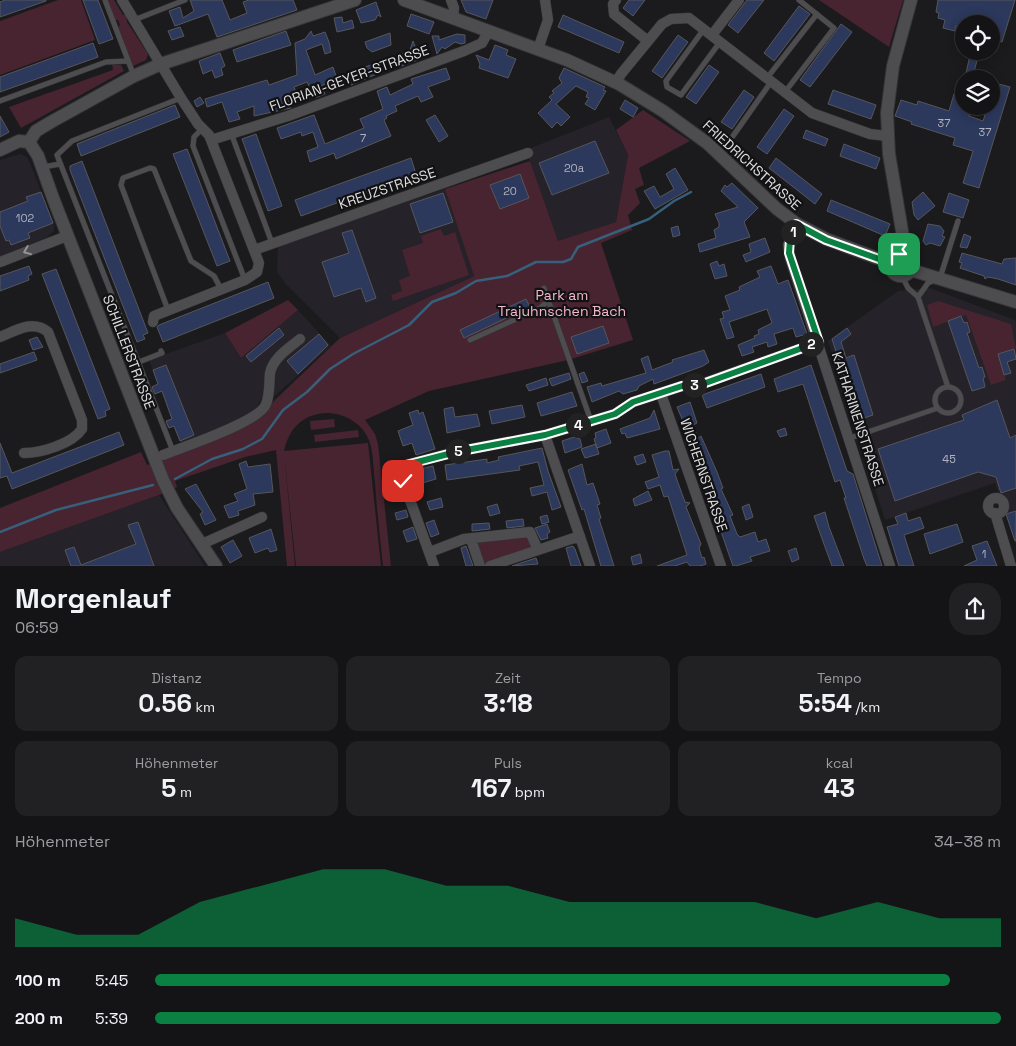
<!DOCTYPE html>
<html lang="de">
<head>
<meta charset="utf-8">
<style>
	:root { --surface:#141416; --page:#212123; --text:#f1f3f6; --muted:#9d9ea1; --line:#333335; --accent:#0b8043 }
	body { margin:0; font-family:"Space Grotesk",sans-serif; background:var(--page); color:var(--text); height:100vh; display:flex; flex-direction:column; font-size:19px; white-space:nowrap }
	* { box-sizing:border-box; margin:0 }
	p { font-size:16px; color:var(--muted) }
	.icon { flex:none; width:28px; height:28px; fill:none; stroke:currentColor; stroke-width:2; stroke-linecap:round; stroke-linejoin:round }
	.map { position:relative; height:566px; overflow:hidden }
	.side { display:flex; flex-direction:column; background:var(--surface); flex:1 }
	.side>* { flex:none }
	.controls { position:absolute; left:955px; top:15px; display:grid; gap:10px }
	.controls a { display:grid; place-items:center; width:45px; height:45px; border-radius:50%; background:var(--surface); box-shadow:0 2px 12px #0003,0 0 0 1px var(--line); font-size:25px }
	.pin { position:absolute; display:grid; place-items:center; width:42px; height:42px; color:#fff; margin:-21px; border-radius:10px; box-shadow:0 2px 8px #0006 }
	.km { position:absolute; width:25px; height:25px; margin:-12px; border-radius:50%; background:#222; color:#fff; font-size:14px; line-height:25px; text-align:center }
	.round { display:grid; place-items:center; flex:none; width:52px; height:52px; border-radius:20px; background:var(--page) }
	.headline { display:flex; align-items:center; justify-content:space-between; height:85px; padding:0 15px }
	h1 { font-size:28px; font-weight:800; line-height:38px }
	.metrics { display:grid; grid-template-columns:repeat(3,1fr); gap:8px; height:85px; padding:5px 15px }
	.metrics div { display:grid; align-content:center; border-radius:12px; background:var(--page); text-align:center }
	.metrics b { font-size:25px; font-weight:800 }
	.metrics small { font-size:14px; font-weight:400 }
	.metrics p { font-size:14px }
	.chart { height:140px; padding:10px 15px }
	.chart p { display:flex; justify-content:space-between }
	.chart svg { width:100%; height:90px; margin-top:5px; fill:var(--accent); opacity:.7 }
	ul { padding:0 15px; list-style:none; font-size:16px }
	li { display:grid; grid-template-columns:80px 60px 1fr; align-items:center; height:38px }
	li i { height:12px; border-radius:6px; background:var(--accent) }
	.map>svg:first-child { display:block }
	.built { fill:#25222a }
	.green { fill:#482330 }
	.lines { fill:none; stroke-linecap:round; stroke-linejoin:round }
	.stream { stroke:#36607b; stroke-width:2.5 }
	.building { fill:#2c385c; stroke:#56575a }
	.service-casing { stroke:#353537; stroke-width:6 }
	.minor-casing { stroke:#353537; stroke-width:11 }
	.tertiary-casing { stroke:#353537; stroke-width:14 }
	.service { stroke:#4d4c4f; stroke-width:5 }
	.minor { stroke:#4d4c4f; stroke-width:10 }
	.tertiary { stroke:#4d4c4f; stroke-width:12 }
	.oneway { stroke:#959496 }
	.route-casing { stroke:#fff; stroke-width:10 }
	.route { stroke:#0b8043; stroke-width:6 }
	.labels { text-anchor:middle; stroke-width:4.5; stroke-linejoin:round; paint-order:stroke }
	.number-label { font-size:11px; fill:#b1b4be }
	.street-label { font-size:14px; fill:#ddddde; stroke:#121214 }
	.park-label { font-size:14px; fill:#f6b8cb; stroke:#121214 }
</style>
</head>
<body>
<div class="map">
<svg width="1016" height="566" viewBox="0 0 1016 566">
	<rect width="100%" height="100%" fill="#1b1b1d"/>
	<path class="built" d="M609,117L628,155L616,222L558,242L526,150Z
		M20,154L27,157L31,165L54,226V231L46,238L0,256V160Z
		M445,189L474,276L340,338L285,283L277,272L278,245Z
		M930,288L1015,320L1016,323V545L995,483L885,520L828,341L898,291Z
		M298,310L331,346L271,399L263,397L255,409L245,417L181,443L174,426L167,429L165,422L172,419L162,392L154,394L151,387L158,384L149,360L225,333L241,358Z
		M159,495L205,566H0V552Z"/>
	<path class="green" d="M58,0H81L95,40L0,75V21Z
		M107,0H114L123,15H126L127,22L148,54L146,60L133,66L131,65L118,28L120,25L118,20H115Z
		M819,0H903L889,47Z
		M112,64L121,65L124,71L21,128L9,107L113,70Z
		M643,110L690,141L639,168L644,185L635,189L640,203L628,215L632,230L601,243L633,340L568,360L429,391L365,420L375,434L378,444L391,566H383C380,538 377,510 375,482C373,467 374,449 367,436C358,419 336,410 318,414C298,418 288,433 284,451L368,443L381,566H296L284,453L295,566H287L276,450L245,457L175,481L177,487L159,495L0,552V508L141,452L147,465L252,422L340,338L474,276L445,189L530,161L558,241L616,222L628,155L616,130Z
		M441,229L444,236L455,232L469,275L393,301L391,295L402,291L399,280L410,276L402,250L423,243L421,236Z
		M288,300L298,310L241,358L225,333Z
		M938,301L1011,324L1016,348L998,354L1006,380L991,385L966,315L933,327L927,305Z
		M334,419L335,427L311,430L310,421Z
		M358,430L359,437L315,442L314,435Z
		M523,535L528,538L531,546L529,551L485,564L480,560L476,545L480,540Z"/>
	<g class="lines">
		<path class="stream" d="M175,479L212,459L243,449L262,439L283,410L307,392L330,369L353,354L409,325L432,302L456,293L476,281L507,276L536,262H563L571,259L578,247L649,219L674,201L691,192
			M0,532L56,510L153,485"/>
	</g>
	<path class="building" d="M5,0H46V1L0,17V2Z
		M83,0H98L113,39L99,44Z
		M190,0H222L230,20L247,13L243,2L249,0H293L297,10L217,37L208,14L175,26L169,11L180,7L183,18L194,11Z
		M461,0H493L486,19L466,12Z
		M629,0H645L633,16L623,8Z
		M747,0H764L738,33L728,25Z
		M938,0H1015L1002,42L991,39V24H964V28L956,26L955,31L943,28L945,20L938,18L939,13L936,12Z
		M376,2L381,17L378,15L375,20L361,23L356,10Z
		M799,6L810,14L774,61L764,53Z
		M411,14L434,22L429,34L407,26Z
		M563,15L624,42L619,53L558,27Z
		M342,17L343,23L352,20L354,28L337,32L334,18Z
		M841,24L852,32L810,87L800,80Z
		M180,27L184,36L172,40L168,31Z
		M286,31L291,45L237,62L233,50Z
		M311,31L313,36L325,32L329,42L331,52L325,54L322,44L306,50L315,75L333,67L337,79L321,86L325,94L315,98L307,82L294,87L297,95L287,98L291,108L254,116V106L237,112L240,119L229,122L222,102L207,107L205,99L267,80L269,85L297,75L295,43L305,39Z
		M390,33L391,45L372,52L367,48L365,42Z
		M457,34L465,35V43L461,44L455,42L445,49L442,47L437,54L432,36H439V40Z
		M678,35L688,42L662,78L652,71Z
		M413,41L420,59L399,67L396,59L400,58L399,55L410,50Z
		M93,43L98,57L0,92V77Z
		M495,45L508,50L506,55L516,59L508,78L479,68L480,64L476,55L489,60Z
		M964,51H986L984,58L978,57L972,79L965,78L970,55L964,54Z
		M220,53L225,66L221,68L223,75L215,78L212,70L203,74L199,61Z
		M374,64L377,74L351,85L347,73Z
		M709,65L719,72L696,104L686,97Z
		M446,68L450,79L428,87L433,97L421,102L418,96L395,106L397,111L386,116L387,118L384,120L391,136L336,159L334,153L310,162L307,151L318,147L313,132L302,136L301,132L281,139L277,128L314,115L325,144L364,128L360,119L383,109L377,91L387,87L390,95L413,84L411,79Z
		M564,68L605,87L603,90L606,91L595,110L585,104L589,98L586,97L588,92L576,86L556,104L570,117L561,126L557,122L552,128L538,113L552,100L549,97L554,93L552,91L562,83L559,78Z
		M995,83L1010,87L979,188L963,183L973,151L953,145L955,138L911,124L912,122L895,116L901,100L917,105L918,101L949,111L954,94L964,97V106H972L969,116L983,121L988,106H991Z
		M744,90L754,97L732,129L721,122Z
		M833,90L876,105L871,119L828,104Z
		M200,97L204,103L197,107L194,101Z
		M625,100L638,108L633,117L620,109Z
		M175,105L180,117L81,156L77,144Z
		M784,109L794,116L767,154L757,147Z
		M435,115L448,136L439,142L426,120Z
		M0,116L9,132L0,137Z
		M806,130L828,139L825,146L803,138Z
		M256,134L282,206L268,211L242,139Z
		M595,141L609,173L552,195L539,163Z
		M844,144L880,158L876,169L840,156Z
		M187,149L230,261L217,266L173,154Z
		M411,158L416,174L301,216L295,200Z
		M776,158L822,194L815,204L769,168Z
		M82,161L148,333L143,335L145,339L137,342L70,170V166Z
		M675,168L688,190L655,209L644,191L654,186L660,197L674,189L666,174Z
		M520,174L529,198L500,209L490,185Z
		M732,183L758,208L744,222L750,237L700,252L698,244L716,238L714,230L719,227V223L715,214L738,207L721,191L725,185L727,187Z
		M41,192L53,223L28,233L30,238L11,245L9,240L6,241L0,226V212L28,201L26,197Z
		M923,192L935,206L918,220L914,215L912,202Z
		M443,193L453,222L420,233L410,204Z
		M949,193L969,200L963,218L943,212Z
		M831,200L890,224L885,236L827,211Z
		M928,224L940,226L944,231L942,236L945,237L940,246L930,243L926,245L923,241Z
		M678,226L680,235L673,237L671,228Z
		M352,230L376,298L366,302L361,288L334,297L322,262L349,253L342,233Z
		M964,234L971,237L967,248L960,247Z
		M765,238L770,252L746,262L743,255L751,252L749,244Z
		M962,253L1002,264L1004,259L1016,258V285L998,279L988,277L985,279L984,276L960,268L962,263L959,262Z
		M717,261L719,266L724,264L727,276L715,279L710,264Z
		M29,266L32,274L28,276L29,280L0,291V276Z
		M771,266L778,284L788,280L807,334L796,337L793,328L774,334L777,344L768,347L767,342L752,347L754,352L742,356L738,345L755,338L754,336L759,334L758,330L772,323L767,309L729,322L734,337L727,339L720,319L724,318L722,312L730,310L725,296L740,290L739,287L760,277L757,271Z
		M56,269L110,409L105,411L106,416L98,419L42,274Z
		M268,282L274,298L163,342L157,327L159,325Z
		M526,299L530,307L464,338L460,330Z
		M961,316L964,323L967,322L970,332L967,333L979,368L982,367L985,377L983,378L985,387L972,391L948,321Z
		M603,326L609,343L577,354L571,337Z
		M279,328L284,335L251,362L246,356Z
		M847,328L851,334L841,342L846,358L854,355L873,415L858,420L832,339Z
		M319,334L328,345L298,374L287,361Z
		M37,337L43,347L33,350L29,340Z
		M1014,349L1016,359L1007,362L1011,373L1004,375L998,354Z
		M704,350L709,362L703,366L654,384L653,379L639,386L637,390L623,394L619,391L592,402L587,387L601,383L602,386L646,373L641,359L648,356L652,370L673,362L672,360Z
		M34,352L37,360L0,373V364Z
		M166,365L194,435L180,441L174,426L169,428L166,421L172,419L162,391L155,394L152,387L158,384L153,370Z
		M811,365L847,471L853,474L882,566H867L864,559L844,498H846L840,480L835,482L803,384L778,392L774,379Z
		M584,372L588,381L582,383L579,374Z
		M569,373L571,379L552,386L549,379Z
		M761,374L765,387L707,408L702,395Z
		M546,378L548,385L529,391L526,385Z
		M572,392L577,406L541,416L537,403Z
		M997,400L1010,438L1016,435V488L1001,493L996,477L978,472L895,501L878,449L964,420L962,415Z
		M690,402L697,423L693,425L698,438L701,436L717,472L723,488L721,489L733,515L730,516L737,534L740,537L755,532L758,542L766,539L770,551L750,557L752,561L736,566H733L718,523H715L717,520L710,502L707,500L708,497L698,469L695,466L696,462L690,446L685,442L691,440L677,407Z
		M522,405L525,417L492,424L489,411Z
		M453,407L455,417L477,414L480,426L447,433L444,409Z
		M418,410L419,414L423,412L435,449L416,455L412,443L403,446L398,431L413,425L409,413Z
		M654,410L660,429L627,438L625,433L622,434L620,429L650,418Z
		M785,428L787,435L780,437L777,431Z
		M606,429L611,443L597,448L594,439L596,438L595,433Z
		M119,432L124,445L12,489L7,476L0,478V443L12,473Z
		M574,437L580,439L582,447L565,453L562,441Z
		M596,444L599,454L585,458L581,449Z
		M542,448L548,471L561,507L552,510L547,492L532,496L530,488L544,485L538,462L519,466L520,470L447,480L445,465L487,459V463L499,460L498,457Z
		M665,451H669L673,470L679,469L675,474L677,480L685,502L690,503L686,507L701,544L699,548L702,558L704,557L706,564L700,566H690L687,562L675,566H657L687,555L668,496L664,497L660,485L648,489L645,482L659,477L652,455Z
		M643,454L646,462L637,465L634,457Z
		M246,461L248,467L270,464L273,492L253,494L255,505L238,511L239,515L229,518L224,506L238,501L234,494L247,489L239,464Z
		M582,464L587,485L593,483L600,504L597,505L601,518L599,519L614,566H601L584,509L582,510L568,470Z
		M433,466L436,479L412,486L408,472Z
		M196,484L216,520L205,525L200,514L203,512L185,489Z
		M648,491L652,500L635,506L633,499Z
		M441,498L443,507L430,510L427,502Z
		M497,504L500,513L490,516L487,507Z
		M749,504L753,517L746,520L742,507Z
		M406,510L408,517L397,520L395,513Z
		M1016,511V541H1015L1006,514Z
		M825,512L829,527L844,566H832L821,536L814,516Z
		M906,513L908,521L920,517L924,528L904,535L914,566H899L887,527L898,524L895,517Z
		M547,515L549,522L542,524L540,517Z
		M523,519L524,526L507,528L506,521Z
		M434,520L439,534L431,537L426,523Z
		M138,522L154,566H71L65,550L74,547L81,565L136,544L128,525Z
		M489,523L490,529L472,531V524Z
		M547,524L550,532L547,534L548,538L541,540L535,528Z
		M957,524L963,542L930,554L924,534Z
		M413,527L417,539L407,542L403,531Z
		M271,529L277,550L270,552L268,548L255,553L249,538Z
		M233,540L242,556L230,563L221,547Z
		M987,541L997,566H964L977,560L972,546Z
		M466,546L473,566H466L461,548Z
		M573,546L575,549L581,566H571L566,548Z
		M796,548L799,559L792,562L788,551Z
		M640,554L642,563L633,565L631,557Z
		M536,558L538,564L512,566Z"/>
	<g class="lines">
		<g class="service-casing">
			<path id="service" d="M105,0L134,76
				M134,20L185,0
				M704,29L666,81L667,87L681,95L720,42
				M767,78L817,14
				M785,92L834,28L799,0
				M0,101L106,62L128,61
				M202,129L194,137L193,146L245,280
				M231,133L272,243
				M733,136L771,82
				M43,167L60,164
				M902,276L908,288L918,297L948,387
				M544,288L591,421
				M918,297L928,283L940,278L958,221
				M168,310L121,185L123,178L150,168L154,169L191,261L214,276L221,289
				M470,340L540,308L547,302
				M139,362L162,353L161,351
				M935 400a13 13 0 1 1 26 0a13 13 0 1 1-26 0Z
				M850,438L938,408
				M173,451L57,155L72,141L181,98"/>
		</g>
		<g class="minor-casing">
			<path id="minor" d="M122,0L181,98L198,124L209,135L259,263L257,272L245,280L154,316L153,322
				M451,0L454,8L453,19
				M616,0L613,4L614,14L648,41
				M712,35L739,0
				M538,49L548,20L545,0
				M616,82L621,74L662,24L671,19L689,18L812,113L870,134L887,136
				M211,140L288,116L464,51L482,43L488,32
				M797,224L788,245L790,258L890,566
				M254,250L528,153
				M0,262L67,236
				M0,337C15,331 33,319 48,332L82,420V429C72,444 41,453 24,453
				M661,394L721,566
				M545,435L590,566
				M163,455C183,447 260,422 266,404C270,395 269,383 270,373C273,358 289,348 300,339
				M988 506a8 8 0 1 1 16 0a8 8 0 1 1-16 0Z
				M995,513L1011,566
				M471,539L480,566
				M202,544L262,517
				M430,552L464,539L530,532L538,550
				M434,566L398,467L455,452L545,435L615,414L633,402L682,386L699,385L819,342
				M490,566L580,536"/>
		</g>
		<g class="tertiary-casing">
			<path id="tertiary" d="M404,0L567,60L619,84L663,111L707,143L777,209L797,224L826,239L890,263
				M29,142L38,156L53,198L163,480L177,508L216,566
				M29,142L36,131L51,122L134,76L161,64L355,0
				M0,150L19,141L29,142
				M903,254L902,231L889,154L887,113L893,66L911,0
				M890 265a11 11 0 1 1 22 0a11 11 0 1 1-22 0Z
				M911,270L1016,302"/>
		</g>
		<use href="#service" class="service"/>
		<use href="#minor" class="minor"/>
		<use href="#tertiary" class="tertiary"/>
	</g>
	<defs><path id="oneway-chevron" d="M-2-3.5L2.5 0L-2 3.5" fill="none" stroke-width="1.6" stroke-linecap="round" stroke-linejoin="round" transform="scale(1.25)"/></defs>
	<use class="oneway" href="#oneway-chevron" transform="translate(27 251) rotate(158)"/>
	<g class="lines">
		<g class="route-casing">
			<path id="route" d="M403,481L398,467L456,452L545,435L615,414L633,402L682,386L700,385L819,342L789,253L790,239L796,224L826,240L890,263L893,257L899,254"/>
		</g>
		<use href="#route" class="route"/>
	</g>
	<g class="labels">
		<g class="number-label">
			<text x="944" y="127">37</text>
			<text x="985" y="136">37</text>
			<text x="363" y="142">7</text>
			<text x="574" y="172">20a</text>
			<text x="510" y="195">20</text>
			<text x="25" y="222">102</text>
			<text x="949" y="463">45</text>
			<text x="984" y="558">1</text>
		</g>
		<g class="street-label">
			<text transform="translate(349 78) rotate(-20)" y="5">FLORIAN-GEYER-STRASSE</text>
			<text transform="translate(752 165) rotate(42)" y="5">FRIEDRICHSTRASSE</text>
			<text transform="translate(387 188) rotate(-19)" y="5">KREUZSTRASSE</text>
			<text transform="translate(129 352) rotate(69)" y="5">SCHILLERSTRASSE</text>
			<text transform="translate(858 419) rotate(72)" y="5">KATHARINENSTRASSE</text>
			<text transform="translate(704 475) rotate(71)" y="5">WICHERNSTRASSE</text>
		</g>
		<g class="park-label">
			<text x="562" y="300">Park am<tspan x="562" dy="16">Trajuhnschen Bach</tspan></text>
		</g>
	</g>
</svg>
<div class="controls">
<a><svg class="icon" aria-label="locate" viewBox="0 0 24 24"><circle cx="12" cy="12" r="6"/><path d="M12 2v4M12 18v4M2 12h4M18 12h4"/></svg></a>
<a><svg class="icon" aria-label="layers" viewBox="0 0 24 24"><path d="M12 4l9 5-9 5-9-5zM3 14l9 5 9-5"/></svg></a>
</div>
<div class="pin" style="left:899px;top:254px;background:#1e9e55"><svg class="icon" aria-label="arrive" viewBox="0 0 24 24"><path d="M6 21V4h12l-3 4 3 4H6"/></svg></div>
<div class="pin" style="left:403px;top:481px;background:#d93025"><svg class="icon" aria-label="check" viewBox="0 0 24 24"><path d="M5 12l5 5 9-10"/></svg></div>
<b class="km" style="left:793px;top:232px">1</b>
<b class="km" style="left:811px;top:344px">2</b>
<b class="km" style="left:694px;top:385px">3</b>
<b class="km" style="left:578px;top:425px">4</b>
<b class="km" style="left:458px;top:451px">5</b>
</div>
<section class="side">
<div class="headline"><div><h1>Morgenlauf</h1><p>06:59</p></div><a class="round"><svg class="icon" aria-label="share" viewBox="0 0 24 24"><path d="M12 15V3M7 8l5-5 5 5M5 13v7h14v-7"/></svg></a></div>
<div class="metrics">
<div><p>Distanz</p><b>0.56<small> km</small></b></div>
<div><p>Zeit</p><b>3:18</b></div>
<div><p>Tempo</p><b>5:54<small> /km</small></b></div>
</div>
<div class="metrics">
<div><p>Höhenmeter</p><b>5<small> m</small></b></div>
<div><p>Puls</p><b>167<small> bpm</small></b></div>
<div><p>kcal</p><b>43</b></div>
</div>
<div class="chart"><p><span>Höhenmeter</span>34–38 m</p>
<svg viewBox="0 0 160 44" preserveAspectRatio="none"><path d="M0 44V30L10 38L20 38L30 22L40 14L50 6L60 6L70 14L80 14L90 22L100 22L110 22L120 22L130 30L140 22L150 30L160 30V44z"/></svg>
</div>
<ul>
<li><b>100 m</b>5:45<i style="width:94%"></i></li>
<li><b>200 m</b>5:39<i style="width:100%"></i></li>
</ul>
</section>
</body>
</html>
